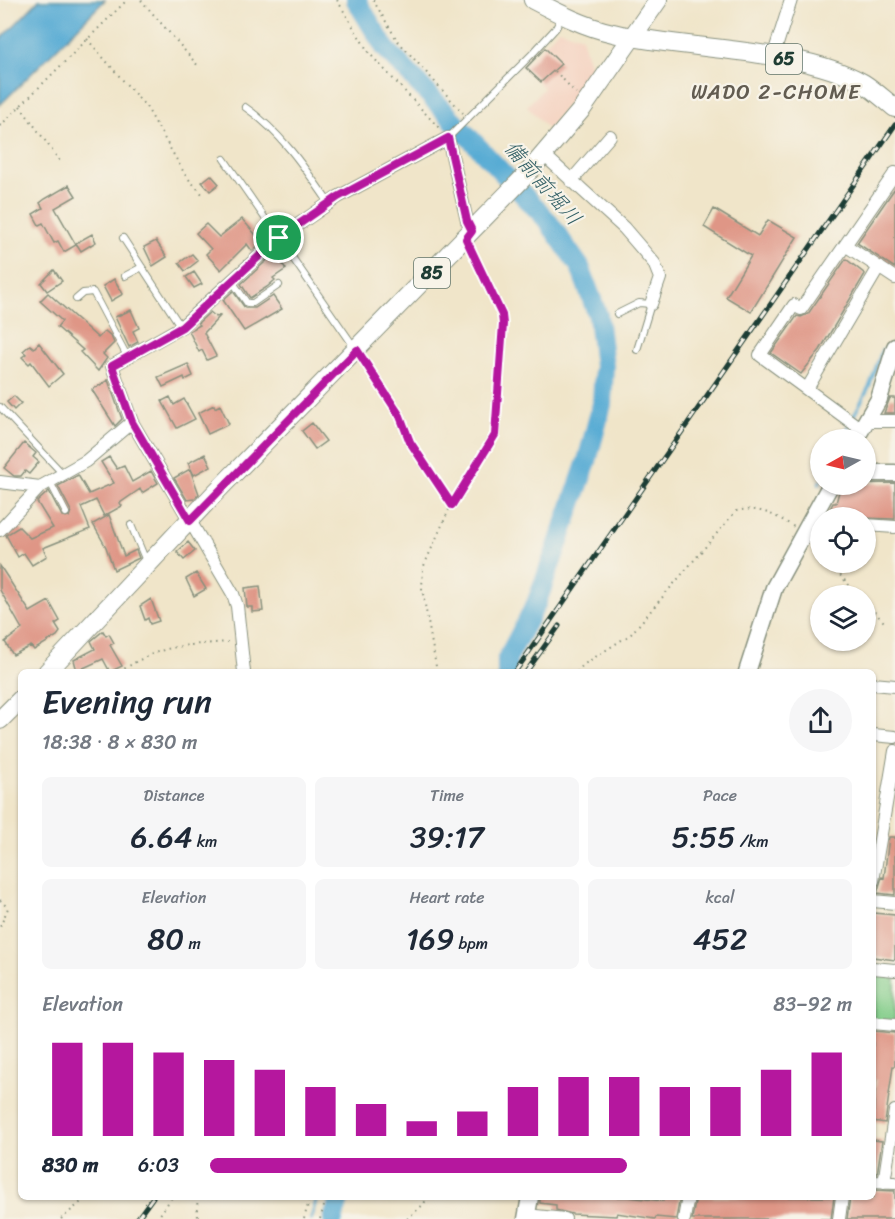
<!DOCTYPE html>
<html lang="en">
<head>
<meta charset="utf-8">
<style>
	:root { --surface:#fff; --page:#f6f6f7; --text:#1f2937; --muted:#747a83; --accent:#b5179e }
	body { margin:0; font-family:Sriracha,"Klee One",sans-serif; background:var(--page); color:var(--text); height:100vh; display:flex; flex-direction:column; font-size:22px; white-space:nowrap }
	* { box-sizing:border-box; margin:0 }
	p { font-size:20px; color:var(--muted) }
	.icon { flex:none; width:33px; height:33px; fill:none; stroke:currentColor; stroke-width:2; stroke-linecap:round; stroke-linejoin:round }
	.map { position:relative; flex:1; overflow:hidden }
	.drawer { position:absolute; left:18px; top:669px; width:858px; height:531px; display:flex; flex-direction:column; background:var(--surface); border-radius:9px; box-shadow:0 2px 4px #0004 }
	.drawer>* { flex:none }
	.needle { width:39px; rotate:262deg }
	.buttons { position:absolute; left:810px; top:429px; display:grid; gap:12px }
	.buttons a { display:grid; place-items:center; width:66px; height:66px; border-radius:50%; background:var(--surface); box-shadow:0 2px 4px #0004; font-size:30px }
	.pin { position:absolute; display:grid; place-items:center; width:51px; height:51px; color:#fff; margin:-26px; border:3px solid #fff; border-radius:50%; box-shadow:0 2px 6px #0007 }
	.round { display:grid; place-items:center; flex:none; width:63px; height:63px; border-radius:32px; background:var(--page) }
	.overview { display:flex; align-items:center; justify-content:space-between; height:102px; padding:0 24px }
	h1 { font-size:33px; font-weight:600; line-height:45px }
	.metrics { display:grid; grid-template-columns:repeat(3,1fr); gap:9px; height:102px; padding:6px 24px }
	.metrics div { display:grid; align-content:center; border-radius:9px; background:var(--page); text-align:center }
	.metrics b { font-size:30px; font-weight:600 }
	.metrics small { font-size:16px; font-weight:400 }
	.metrics p { font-size:16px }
	.chart { height:168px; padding:12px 24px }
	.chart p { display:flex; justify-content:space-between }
	.chart svg { width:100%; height:108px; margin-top:6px; stroke:var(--accent); stroke-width:6 }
	ul { padding:0 24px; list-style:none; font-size:20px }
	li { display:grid; grid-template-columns:96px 72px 1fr; align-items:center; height:45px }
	li i { height:15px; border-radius:8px; background:var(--accent) }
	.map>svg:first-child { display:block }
	.built { fill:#f5d3c1 }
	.green { fill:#83cd8a; stroke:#51855f; stroke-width:1.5 }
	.water { fill:#59acd4; stroke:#3c7484; stroke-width:1.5 }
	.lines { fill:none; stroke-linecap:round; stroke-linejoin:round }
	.stream { stroke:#59acd4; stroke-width:3 }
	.river { stroke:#59acd4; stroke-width:20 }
	.building { fill:#df9686 }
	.lane-casing { stroke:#88917e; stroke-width:8 }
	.street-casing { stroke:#88917e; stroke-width:14 }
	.secondary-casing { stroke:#88917e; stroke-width:19 }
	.primary-casing { stroke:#88917e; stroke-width:20 }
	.path { stroke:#88917e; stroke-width:2; stroke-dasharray:1.5 4.5; stroke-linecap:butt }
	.lane { stroke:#fff; stroke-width:6 }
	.street { stroke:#fff; stroke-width:12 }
	.secondary { stroke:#fff; stroke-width:16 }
	.primary { stroke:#fff; stroke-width:18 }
	.rail-casing { stroke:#1f3d34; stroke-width:5 }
	.rail { stroke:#f7f3e8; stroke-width:3; stroke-dasharray:9; stroke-linecap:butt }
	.route-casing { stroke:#fff; stroke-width:12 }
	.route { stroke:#b5179e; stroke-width:8 }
	.labels { text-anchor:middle; stroke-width:4.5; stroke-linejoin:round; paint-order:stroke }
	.shield { fill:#f7f3e8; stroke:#60746a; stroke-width:1.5 }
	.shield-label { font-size:18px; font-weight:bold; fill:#1f3d34 }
	.neighbourhood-label { font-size:21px; letter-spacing:1.5px; fill:#625c51; stroke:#f7f3e8 }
	.water-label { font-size:21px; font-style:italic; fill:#305e64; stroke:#f7f3e8 }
</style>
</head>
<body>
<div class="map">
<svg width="895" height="1219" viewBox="0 0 895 1219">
	<rect width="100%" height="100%" fill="#f7f3e8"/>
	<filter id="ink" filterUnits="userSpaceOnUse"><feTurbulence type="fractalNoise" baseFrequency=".0167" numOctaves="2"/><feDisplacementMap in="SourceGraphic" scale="12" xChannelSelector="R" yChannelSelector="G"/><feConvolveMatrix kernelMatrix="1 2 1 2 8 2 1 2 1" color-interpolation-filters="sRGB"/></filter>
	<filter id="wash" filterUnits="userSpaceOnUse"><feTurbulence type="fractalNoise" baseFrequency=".008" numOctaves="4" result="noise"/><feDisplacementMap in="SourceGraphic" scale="24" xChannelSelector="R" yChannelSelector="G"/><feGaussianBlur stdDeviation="1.35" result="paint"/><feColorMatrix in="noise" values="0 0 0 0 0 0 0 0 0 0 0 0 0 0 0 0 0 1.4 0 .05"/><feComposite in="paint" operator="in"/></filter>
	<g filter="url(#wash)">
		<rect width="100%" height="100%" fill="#f0e5c9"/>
		<path class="built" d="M559,29L582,37L592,72L548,129L527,106L544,88L523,67Z"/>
		<path class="green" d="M873,968L895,970V1025L873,1023Z"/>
		<path class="water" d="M39,0H105L0,105V40Z"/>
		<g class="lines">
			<path class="stream" d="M852,419L870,385L882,350H887
				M842,440L849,425
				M819,484L820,481
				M311,1219L317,1197"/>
			<path class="river" d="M356,0L385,48L547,220L580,267L598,316L604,366L602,404L587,461L559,541L536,604L507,659V672
				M333,1219L340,1197"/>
		</g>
		<g id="blocks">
			<path class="building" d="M545,48L561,64L541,82L526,68Z
				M211,175L219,184L210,191L202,182Z
				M69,185L76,196L55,208L76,245L64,252L58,241L54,243L43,223L39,225L33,214L43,208L40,203L45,199Z
				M895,188V268L857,243Z
				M714,209L758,236L768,220L797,237L751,312L726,297L751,256L704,227Z
				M242,219L262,242L252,251L247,244L221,270L206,254L211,249L196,233L206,224L219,237Z
				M92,234L96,242L81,251L76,243Z
				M156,241L167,257L153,266L144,247Z
				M275,253L286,269L273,278L275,280L267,287L250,298L241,284Z
				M192,254L198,261L185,271L179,263Z
				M846,259L865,274L820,350L801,374L771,353L797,316L801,317L808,314Z
				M54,270L62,281L47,291L41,283Z
				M194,272L202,284L194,288L186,277Z
				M114,279L123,294L111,301L103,286Z
				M233,291L245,308H255L273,296L282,309L244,331L223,300Z
				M48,293L98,338L105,331L111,336L114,343L103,354L107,358L98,371L80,352L83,350L57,327L62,321L40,301Z
				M131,310L139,328L133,331L138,342L129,347L115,317Z
				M210,312L216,317L221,315L204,333L216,356L207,360L202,350L199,352L189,331L200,325L198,323Z
				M39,343L63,374L49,386L31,362L29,364L22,357L26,354L23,351L30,345L34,348Z
				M188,364L193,376L185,380L184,377L163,387L158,377Z
				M108,380L122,419L115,426L92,390Z
				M14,396L21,403L14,410L7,402Z
				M170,397L174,405L184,399L195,419L177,428L162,401Z
				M890,398H895V413H884Z
				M214,405L215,408L220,405L229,424L208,434L198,413Z
				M312,423L326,441L315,449L302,431Z
				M24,443L36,453L33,457L39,462L29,474L25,471L21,476H14L4,468Z
				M205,454L211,466L194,475L188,463Z
				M109,457L117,469L124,466L132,482L151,471L158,483L142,493L140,489L120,503L122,506L104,516L96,500L81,507L90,529L43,548L47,556L32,565L24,553L18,557L6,535L19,527L30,538L53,528L37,502L49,491L62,516L69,517L71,511L58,486L78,475L89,494L114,483L101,462Z
				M190,469L199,494L194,499L187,500L174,478Z
				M895,483V519L826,517L833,503H836L841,484Z
				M109,515L124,556L136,550L139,558L114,570L106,547L93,524Z
				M188,542L195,551L184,560L177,552Z
				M0,566L30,612L49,601L60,621L55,624L60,632L57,636L34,650L31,646L13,655L5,642L22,629L0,590Z
				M196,573L206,589L194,596L186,579Z
				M260,586L263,611L252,612V607H247L245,588Z
				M151,599L159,621L150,624L148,618L145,620L140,606Z
				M103,631L106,636L109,634L114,643L110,645L122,666L110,672L103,659L77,671L74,660L95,649L91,641Z
				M889,837H895V895L877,893L882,877L884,878Z
				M873,913L895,915V960L873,957Z
				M873,1031L895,1033V1066H893L885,1123L873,1121L876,1080H873Z
				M873,1140L882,1141L877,1174H873Z
				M873,1190L895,1191V1219H847L850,1197H873Z
				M540,1197H628L663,1201V1197H680L676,1219L656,1217L655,1219L617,1213L616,1216L572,1214L556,1210V1205L540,1203Z
				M696,1197H834L831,1219H692Z"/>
		</g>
	</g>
	<g filter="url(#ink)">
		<use href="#blocks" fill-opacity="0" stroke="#88917e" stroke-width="1.5"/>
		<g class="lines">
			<g class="lane-casing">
				<path id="lane" d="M245,107C280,131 305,168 329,203
					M448,138L534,52L556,28L562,16
					M224,159L355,348
					M123,238L181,327
					M125,276L142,267
					M232,281L247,303H253L279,285
					M76,299L83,293L93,292L128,358
					M617,314L639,303L651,304L637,350
					M0,407L63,474
					M50,482L66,513
					M131,525L146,561"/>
			</g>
			<g class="street-casing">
				<path id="street" d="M773,57L791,0
					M544,155L624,228L654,263L660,278L651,304
					M571,181L610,136
					M845,245L895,278
					M807,389L879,267
					M865,421H895
					M861,429L760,355L794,305L801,309L895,173
					M0,482L40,487
					M866,525L895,527
					M0,530L40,487L86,461L132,422
					M244,672L237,606L233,594L132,422L112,366L181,327L279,238L338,197L448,138L467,221L473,231
					M873,684L895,686
					M873,735L895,737
					M873,881L895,751
					M873,901L895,903
					M873,968L895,970
					M873,1023L895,1025
					M873,1182L895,1183
					M884,1183L895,1111
					M526,1215L565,1219
					M684,1219L688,1197
					M839,1219L842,1197"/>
			</g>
			<g class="secondary-casing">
				<path id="secondary" d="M855,440L879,399L895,347
					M866,473H895
					M747,672L774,588L831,484
					M526,1219L530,1197"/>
			</g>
			<g class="primary-casing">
				<path id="primary" d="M533,0C558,13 585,27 613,33C687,51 798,47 863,83C874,90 885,100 895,108
					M47,672L214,494L525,176L582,109L658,0
					M0,720L21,699"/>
			</g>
			<path class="path" d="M141,0L199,67
				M337,0L369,53L440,129
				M373,0L397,40L463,113
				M87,39L147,108L186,176L204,196
				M555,71L576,93
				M20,106L62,164
				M0,126L127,0
				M364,360L400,416L410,442L451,505
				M812,546L820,555
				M828,562L859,596
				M866,603L884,622
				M119,672C163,644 178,646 228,642
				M437,672L422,588L423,568L451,505L476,463L491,444L498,411L503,324L472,249
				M577,672L583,665L631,634L736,511C759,506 775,515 794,527
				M0,900L8,908L0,927
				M197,1197L198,1219
				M61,1219L87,1197
				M157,1219L172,1197
				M304,1219L310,1197
				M320,1219L327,1197
				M407,1219L424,1204L427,1197"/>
			<use href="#lane" class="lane"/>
			<use href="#street" class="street"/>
			<use href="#secondary" class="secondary"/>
			<use href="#primary" class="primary"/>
			<g class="rail-casing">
				<path id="rail" d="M515,672L895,125
					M526,672L559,626
					M137,1219L153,1197"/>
			</g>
			<use href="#rail" class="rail"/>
		</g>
	</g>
	<g class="lines" filter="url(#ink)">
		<g class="route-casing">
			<path id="route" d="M448,138L467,221L472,231L466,239L502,315L503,324L495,435L452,505L410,442L400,416L357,350L190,521L132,422L112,366L182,327L279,238L338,197Z"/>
		</g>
		<use href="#route" class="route"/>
	</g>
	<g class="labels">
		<g class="shield">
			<rect x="766" y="44" width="36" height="30" rx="4.5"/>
			<rect x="414" y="258" width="36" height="30" rx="4.5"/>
		</g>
		<g class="shield-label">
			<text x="784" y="65">65</text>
			<text x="432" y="279">85</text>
		</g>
		<g class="neighbourhood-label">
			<text x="776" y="99">WADO 2-CHOME</text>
		</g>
		<g class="water-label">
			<text transform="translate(543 183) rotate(49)" y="7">備前前堀川</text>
		</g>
	</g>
</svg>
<div class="buttons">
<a><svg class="needle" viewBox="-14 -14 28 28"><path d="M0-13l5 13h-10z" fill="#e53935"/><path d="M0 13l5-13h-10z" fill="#747a83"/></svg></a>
<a><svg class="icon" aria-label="locate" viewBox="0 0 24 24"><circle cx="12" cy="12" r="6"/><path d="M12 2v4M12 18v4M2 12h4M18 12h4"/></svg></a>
<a><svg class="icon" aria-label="layers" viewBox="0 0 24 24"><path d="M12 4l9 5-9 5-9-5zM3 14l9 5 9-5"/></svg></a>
</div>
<div class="pin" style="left:279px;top:238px;background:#1e9e55"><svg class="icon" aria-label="arrive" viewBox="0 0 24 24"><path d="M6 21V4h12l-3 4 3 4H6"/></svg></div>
<section class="drawer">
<div class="overview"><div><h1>Evening run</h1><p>18:38 · 8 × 830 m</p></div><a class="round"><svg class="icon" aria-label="share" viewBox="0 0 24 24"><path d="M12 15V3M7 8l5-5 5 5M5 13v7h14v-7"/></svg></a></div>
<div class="metrics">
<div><p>Distance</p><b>6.64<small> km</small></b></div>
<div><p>Time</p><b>39:17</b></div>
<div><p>Pace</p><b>5:55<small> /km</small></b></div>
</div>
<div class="metrics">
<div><p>Elevation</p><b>80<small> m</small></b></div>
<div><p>Heart rate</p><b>169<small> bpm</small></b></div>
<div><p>kcal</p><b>452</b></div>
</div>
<div class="chart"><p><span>Elevation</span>83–92 m</p>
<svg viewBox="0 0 160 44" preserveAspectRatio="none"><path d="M5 44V6M15 44V6M25 44V10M35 44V13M45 44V17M55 44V24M65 44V31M75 44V38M85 44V34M95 44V24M105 44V20M115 44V20M125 44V24M135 44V24M145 44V17M155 44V10"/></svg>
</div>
<ul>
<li><b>830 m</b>6:03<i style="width:65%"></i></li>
</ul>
</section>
</div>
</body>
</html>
